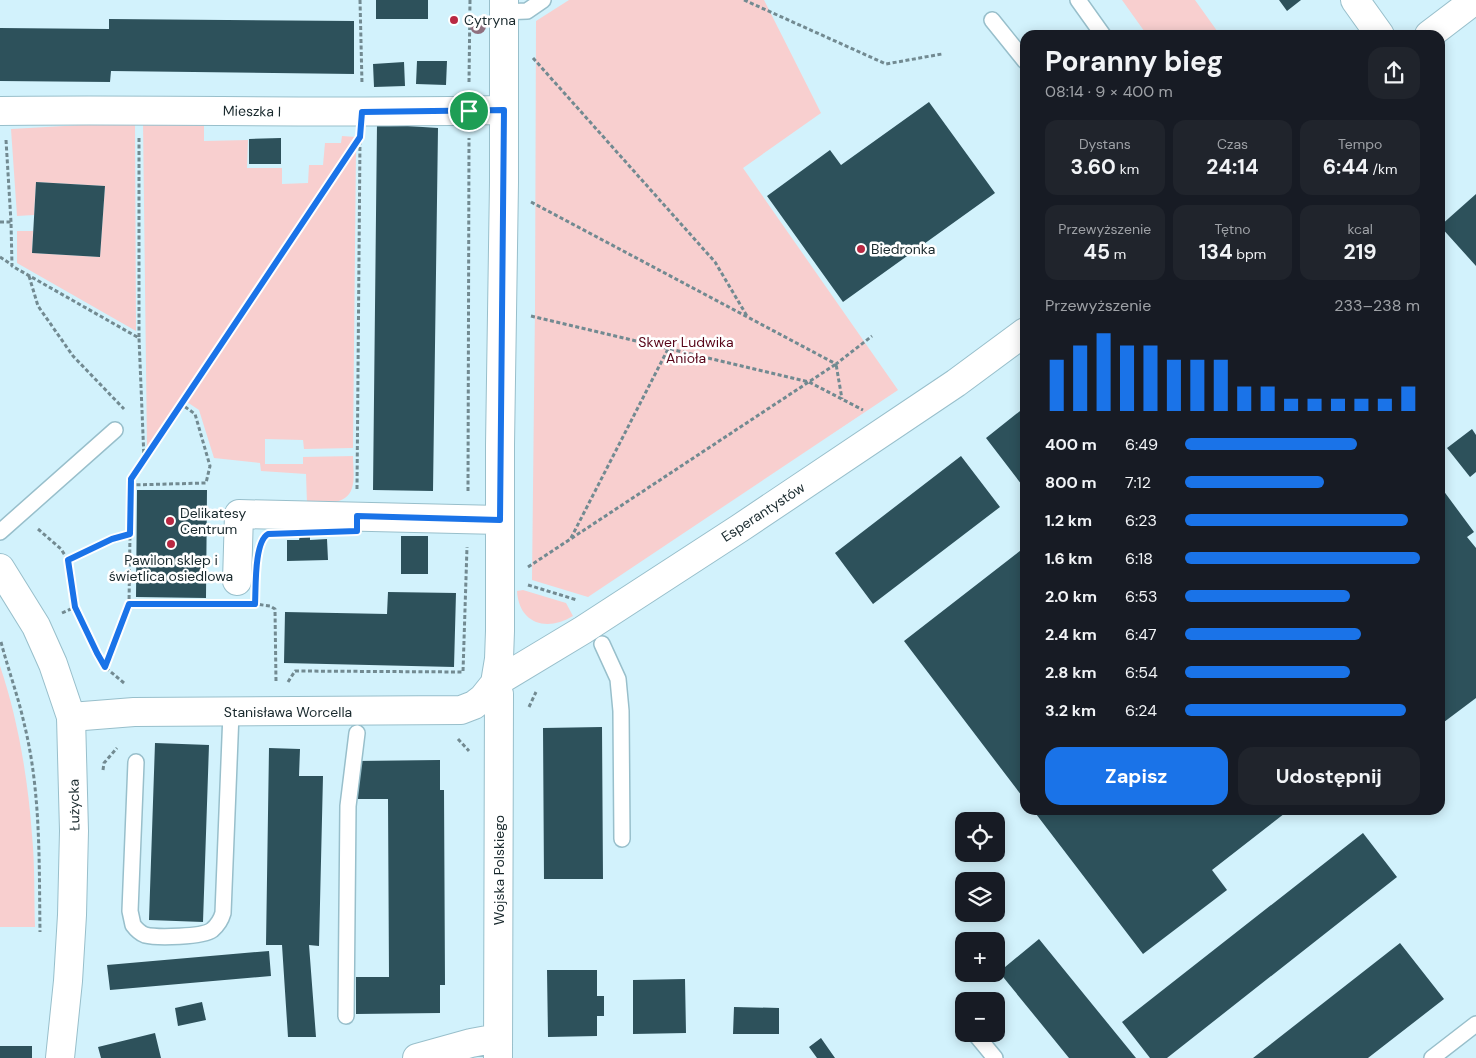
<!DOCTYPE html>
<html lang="pl">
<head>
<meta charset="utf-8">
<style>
	:root { --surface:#171b24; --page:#20242c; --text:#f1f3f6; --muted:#9ea1a6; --accent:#1a73e8 }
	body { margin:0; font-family:"DM Sans",sans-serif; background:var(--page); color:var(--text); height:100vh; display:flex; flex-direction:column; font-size:19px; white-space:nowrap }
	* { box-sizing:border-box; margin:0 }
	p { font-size:16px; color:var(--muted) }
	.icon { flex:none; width:28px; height:28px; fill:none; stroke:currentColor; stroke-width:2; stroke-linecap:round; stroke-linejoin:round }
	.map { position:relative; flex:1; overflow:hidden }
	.panel { position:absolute; left:1020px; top:30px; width:425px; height:785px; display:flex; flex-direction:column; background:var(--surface); border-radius:15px; box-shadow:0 2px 12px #0003 }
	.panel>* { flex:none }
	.tools { position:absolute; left:955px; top:812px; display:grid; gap:10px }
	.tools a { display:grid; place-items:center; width:50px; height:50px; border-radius:10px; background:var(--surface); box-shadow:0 2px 12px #0003; font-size:25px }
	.pin { position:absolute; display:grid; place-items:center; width:42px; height:42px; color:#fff; margin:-21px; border:2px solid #fff; border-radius:50%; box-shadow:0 1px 5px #0007 }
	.round { display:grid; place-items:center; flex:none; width:52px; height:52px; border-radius:15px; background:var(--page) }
	.summary { display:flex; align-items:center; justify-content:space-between; height:85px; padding:0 25px }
	h1 { font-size:28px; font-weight:700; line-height:38px }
	.stats { display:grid; grid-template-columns:repeat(3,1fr); gap:8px; height:85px; padding:5px 25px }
	.stats div { display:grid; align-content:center; border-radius:12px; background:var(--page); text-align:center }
	.stats b { font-size:21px; font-weight:700 }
	.stats small { font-size:14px; font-weight:400 }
	.stats p { font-size:14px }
	.chart { height:140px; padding:10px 25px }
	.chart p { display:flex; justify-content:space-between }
	.chart svg { width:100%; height:90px; margin-top:5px; stroke:var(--accent); stroke-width:6 }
	.cta { display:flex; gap:10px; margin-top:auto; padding:10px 25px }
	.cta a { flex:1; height:58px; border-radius:15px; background:var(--accent); color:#fff; font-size:20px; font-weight:700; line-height:58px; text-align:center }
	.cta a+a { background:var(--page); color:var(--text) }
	ul { padding:0 25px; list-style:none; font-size:16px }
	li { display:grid; grid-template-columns:80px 60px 1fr; align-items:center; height:38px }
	li i { height:12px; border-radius:6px; background:var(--accent) }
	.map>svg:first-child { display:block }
	.green { fill:#f8cfcf }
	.building { fill:#2d515b }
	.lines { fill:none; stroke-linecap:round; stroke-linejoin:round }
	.lane-casing { stroke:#98bfcb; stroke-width:18 }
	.street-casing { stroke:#98bfcb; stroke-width:30 }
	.secondary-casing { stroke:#98bfcb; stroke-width:30 }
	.path { stroke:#728a91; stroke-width:3; stroke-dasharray:4 2.5; stroke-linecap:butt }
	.lane { stroke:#fff; stroke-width:15 }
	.street { stroke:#fff; stroke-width:28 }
	.secondary { stroke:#fff; stroke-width:28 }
	.tree { fill:#8f707f }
	.route-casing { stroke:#fff; stroke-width:10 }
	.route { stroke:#1a73e8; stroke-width:6 }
	.poi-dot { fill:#b92842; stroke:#fff; stroke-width:2 }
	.labels { text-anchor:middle; stroke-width:5; stroke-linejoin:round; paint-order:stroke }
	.poi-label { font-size:14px; fill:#19292d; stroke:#fff; text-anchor:start }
	.street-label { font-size:14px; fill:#19292d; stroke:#fff }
	.park-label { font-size:14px; fill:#580518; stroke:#fff }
</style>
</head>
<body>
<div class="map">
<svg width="1476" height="1058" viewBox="0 0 1476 1058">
	<rect width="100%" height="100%" fill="#d2f2fc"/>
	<path class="green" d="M569,0H764L821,113L743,168L898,390L588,597L532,580L535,307L536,21Z
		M1122,0H1195L1220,35H1147Z
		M135,122L136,331L17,263V231H33L32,253L100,257L105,186L36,182L34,215L17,216L11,129Z
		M143,122L204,125V141L248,140L247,168H282V184L308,183L309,165H323L325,143H341L342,136L356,137L147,448Z
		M356,149L353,448L304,449L303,440L265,439V464H303V457L353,456C353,466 355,479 352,488C347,506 322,503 307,504L306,474L261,471L260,463L214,458L199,410L187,402Z
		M523,590L566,603L573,616C547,632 519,624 517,591Z
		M0,666C18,719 28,779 32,835C35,865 34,897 35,927H0Z"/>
	<path class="building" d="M376,0H428V19H376Z
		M1279,0H1301L1287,11Z
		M109,19L354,21V74L111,71L110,82L0,81V28L109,29Z
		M417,61H447L446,85L416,84Z
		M404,62L405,86L374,87L373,64Z
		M929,102L995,193L843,302L767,196L830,150L841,165Z
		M377,124L438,128L433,491L373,490Z
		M281,138V164H249V139Z
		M36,182L105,186L100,257L32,253Z
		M1476,194V266L1440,226Z
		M1025,407V489L986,438Z
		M1472,429L1476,435V472L1470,477L1447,448Z
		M961,456L1000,507L873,604L835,553Z
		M1440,486L1474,532L1467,537L1476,548V698L1440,725Z
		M137,490H207L206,598L136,597Z
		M300,536H310V540L327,539L328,560L287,561V540H299Z
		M401,536H428V574H401Z
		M1025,547V800L904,641Z
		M388,592L456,593L454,667L284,663L285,612L387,614Z
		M602,727L603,879H544L543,728Z
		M155,743L209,745L203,922L149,920Z
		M269,748L300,749L299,776H323L319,946L309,945L316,1037H288L282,945H266Z
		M440,760V790H444L445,985H440V1013L356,1014V977H389L388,799H356V761Z
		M1033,810H1289L1212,870L1227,890L1143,954Z
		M1363,833L1397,877L1167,1058H1150L1122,1022Z
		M1039,939L1136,1058H1069L999,972Z
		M1400,943L1444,999L1368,1058H1253Z
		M269,951L271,976L110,990L107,965Z
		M547,970H597V996H604V1016H597V1036L548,1037Z
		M685,979L686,1033L633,1034V980Z
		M202,1002L206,1020L178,1026L175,1008Z
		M734,1007L779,1008V1034H733Z
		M155,1033L161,1058H101L98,1047Z
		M821,1038L835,1058H817L809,1047Z
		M0,1046H32V1058H0Z"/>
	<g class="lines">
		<g class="lane-casing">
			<path id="lane" d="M1078,0L1103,35
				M504,12L527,11L543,0
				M992,20L1025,61
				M0,532L115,430
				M602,644L618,679L621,711L622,839
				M136,762L130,911L133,925C136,929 140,933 145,935C157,938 203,937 212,930C218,925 221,920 223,913L231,713
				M346,1016L348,806L357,733
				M976,1035L995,1058
				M1432,1058L1476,1024"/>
		</g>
		<g class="street-casing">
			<path id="street" d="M1355,0L1380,35
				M1429,35L1475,0
				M0,111C168,109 336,114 504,110
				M237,581L239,514L500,520
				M71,717L134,712L461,710L474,705L483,698L495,683L583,630L740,528L956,383L1025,332
				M417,1058L471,1043L498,1038
				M498,1058L499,694L495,683L499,659L500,631V445L504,182V0"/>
		</g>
		<g class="secondary-casing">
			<path id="secondary" d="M0,568L36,626L53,664L71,717L74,831L72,915L68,981L60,1058"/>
		</g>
		<path class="path" d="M360,0L362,84
			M744,0L886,64L942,54
			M533,58L715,262L747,316
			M469,82L470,0
			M139,138V337
			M6,140L11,222
			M531,202L836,364L872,336
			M0,222H11L12,266L139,338L144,459
			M0,257L12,265
			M29,276L38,306L73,356L124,409
			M531,316L809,382L863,410
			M130,485L206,483L210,466L195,414L181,404
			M357,489L360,140
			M468,491L469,138
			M38,529L61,549L68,560
			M571,538L668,349
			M528,567L836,364L842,399
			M528,585L577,600
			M255,602V604L270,606L275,609L276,682
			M129,604H219
			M62,613L75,607
			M1,642C8,669 18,696 24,723C41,791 39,863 40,932
			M105,666L129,604L130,534
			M288,682L295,671L463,672L467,547
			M124,683L105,667L97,653L75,607L68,560L113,539L130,534L131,479L358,140
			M529,707L536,692
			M458,739L469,751
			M103,770L104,763L117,748"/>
		<use href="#lane" class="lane"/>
		<use href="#street" class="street"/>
		<use href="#secondary" class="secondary"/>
	</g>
	<circle class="tree" cx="478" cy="26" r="8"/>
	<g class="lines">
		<g class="route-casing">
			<path id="route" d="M504,110L500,520L357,516V531L268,534C254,542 256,588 255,604H129L105,667L97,653L75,607L68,560L112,539L130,534L131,479L360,137L362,112Z"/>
		</g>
		<use href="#route" class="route"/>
	</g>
	<g class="poi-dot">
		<circle cx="454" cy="20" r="5"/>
		<circle cx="861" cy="249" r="5"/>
		<circle cx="170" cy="521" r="5"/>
		<circle cx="171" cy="544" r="5"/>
	</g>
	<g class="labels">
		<g class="poi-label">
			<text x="464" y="25">Cytryna</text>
			<text x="871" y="254">Biedronka</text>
			<text x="180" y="518">Delikatesy<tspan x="180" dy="16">Centrum</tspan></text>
			<text x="171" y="565" text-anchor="middle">Pawilon sklep i<tspan x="171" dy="16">świetlica osiedlowa</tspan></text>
		</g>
		<g class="street-label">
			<text transform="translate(252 111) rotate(1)" y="5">Mieszka I</text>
			<text transform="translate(763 512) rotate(-33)" y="5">Esperantystów</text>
			<text x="288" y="717">Stanisława Worcella</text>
			<text transform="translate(74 805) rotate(-91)" y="5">Łużycka</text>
			<text transform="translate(499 870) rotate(-90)" y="5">Wojska Polskiego</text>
		</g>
		<g class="park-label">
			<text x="686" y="347">Skwer Ludwika<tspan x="686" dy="16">Anioła</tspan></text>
		</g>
	</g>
</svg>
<div class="tools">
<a><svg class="icon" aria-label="locate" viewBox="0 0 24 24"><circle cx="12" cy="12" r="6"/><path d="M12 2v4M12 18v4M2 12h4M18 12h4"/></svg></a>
<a><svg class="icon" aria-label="layers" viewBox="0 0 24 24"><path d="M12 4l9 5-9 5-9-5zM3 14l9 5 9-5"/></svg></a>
<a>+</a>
<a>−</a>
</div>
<div class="pin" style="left:469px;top:111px;background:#1e9e55"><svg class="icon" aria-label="arrive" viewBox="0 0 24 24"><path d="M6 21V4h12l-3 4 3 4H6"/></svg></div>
<section class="panel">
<div class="summary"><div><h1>Poranny bieg</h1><p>08:14 · 9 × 400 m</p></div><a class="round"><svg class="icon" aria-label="share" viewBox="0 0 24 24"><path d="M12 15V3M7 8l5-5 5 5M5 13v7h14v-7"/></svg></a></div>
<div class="stats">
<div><p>Dystans</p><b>3.60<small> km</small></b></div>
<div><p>Czas</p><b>24:14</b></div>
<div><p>Tempo</p><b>6:44<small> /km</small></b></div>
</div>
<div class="stats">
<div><p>Przewyższenie</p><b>45<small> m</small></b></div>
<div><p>Tętno</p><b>134<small> bpm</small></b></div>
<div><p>kcal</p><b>219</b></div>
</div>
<div class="chart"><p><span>Przewyższenie</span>233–238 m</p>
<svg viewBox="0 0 160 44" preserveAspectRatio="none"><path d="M5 44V19M15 44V12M25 44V6M35 44V12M45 44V12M55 44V19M65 44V19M75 44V19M85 44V32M95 44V32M105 44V38M115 44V38M125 44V38M135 44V38M145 44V38M155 44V32"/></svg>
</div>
<ul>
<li><b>400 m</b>6:49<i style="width:73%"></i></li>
<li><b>800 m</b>7:12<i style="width:59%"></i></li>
<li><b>1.2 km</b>6:23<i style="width:95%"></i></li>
<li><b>1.6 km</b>6:18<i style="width:100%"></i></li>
<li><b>2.0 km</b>6:53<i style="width:70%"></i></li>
<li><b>2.4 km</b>6:47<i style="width:75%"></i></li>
<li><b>2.8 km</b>6:54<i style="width:70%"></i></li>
<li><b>3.2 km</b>6:24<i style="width:94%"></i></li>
</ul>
<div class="cta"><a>Zapisz</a><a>Udostępnij</a></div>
</section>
</div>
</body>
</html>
